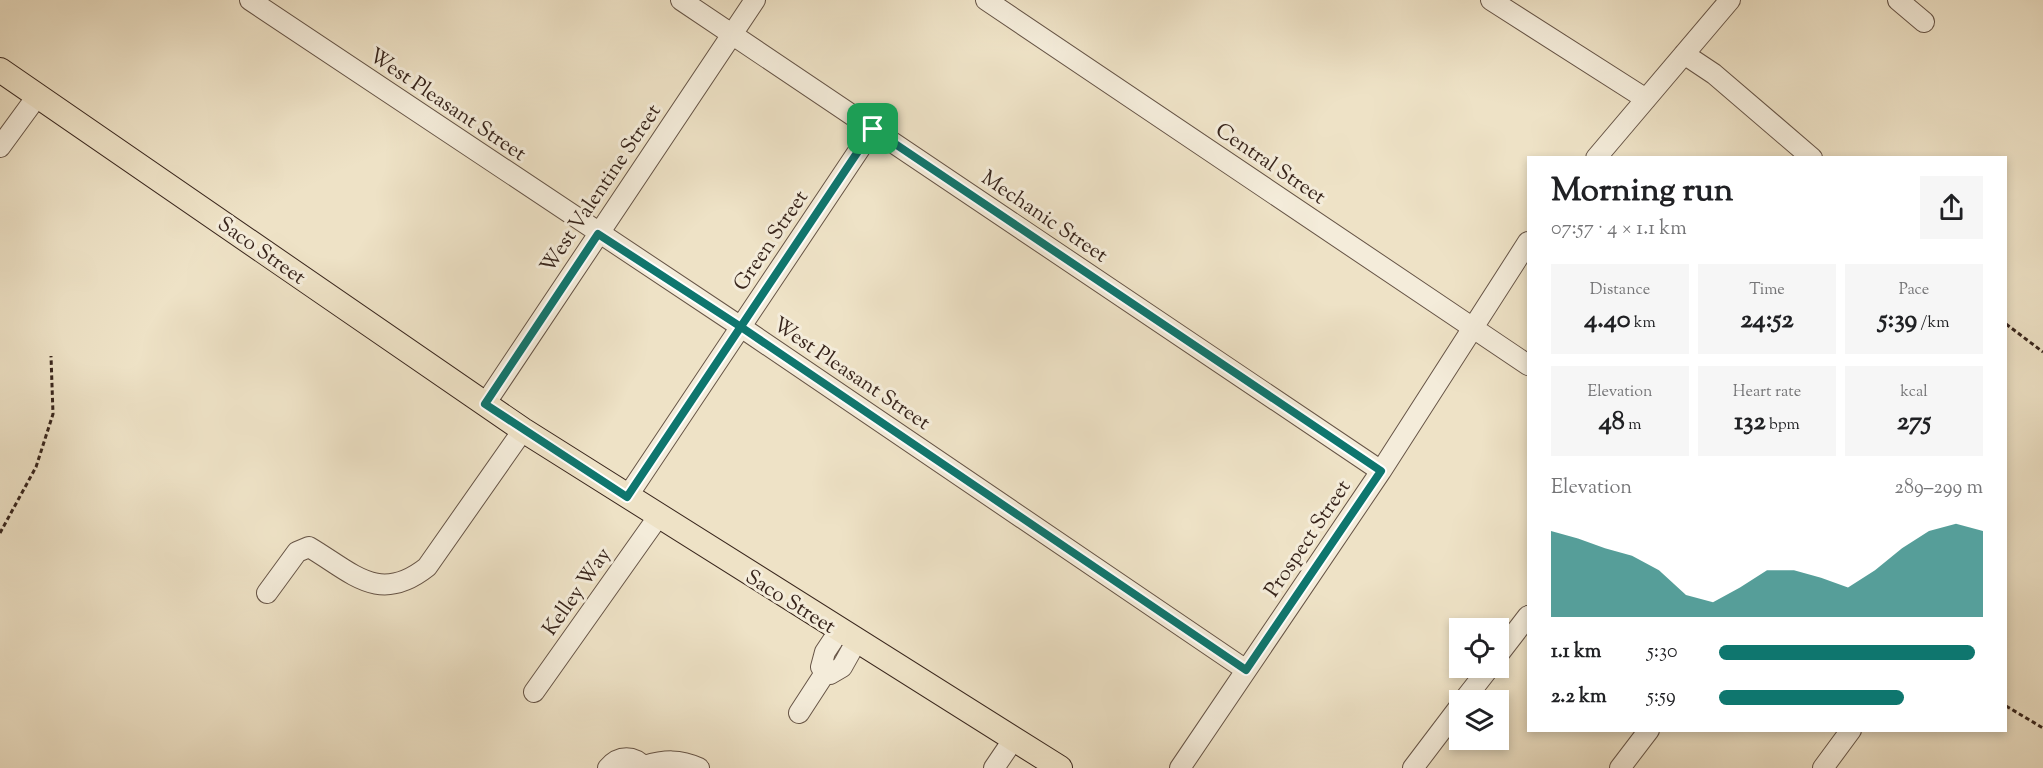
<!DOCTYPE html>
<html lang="en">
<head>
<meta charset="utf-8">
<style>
	:root { --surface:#fff; --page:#f6f6f6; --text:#202124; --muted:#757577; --accent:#0f766e }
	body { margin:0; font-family:"Sorts Mill Goudy",serif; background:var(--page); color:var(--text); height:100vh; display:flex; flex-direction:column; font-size:22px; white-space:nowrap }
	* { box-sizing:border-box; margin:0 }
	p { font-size:20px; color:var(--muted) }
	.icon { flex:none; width:33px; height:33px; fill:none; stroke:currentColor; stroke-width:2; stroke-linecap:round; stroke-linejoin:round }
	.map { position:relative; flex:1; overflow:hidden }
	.panel { position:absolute; left:1527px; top:156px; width:480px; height:576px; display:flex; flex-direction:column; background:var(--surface); border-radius:0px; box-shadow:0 3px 9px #0003 }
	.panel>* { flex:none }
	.buttons { position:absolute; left:1449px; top:618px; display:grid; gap:12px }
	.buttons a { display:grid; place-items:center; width:60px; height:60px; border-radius:0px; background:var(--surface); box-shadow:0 3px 9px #0003; font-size:30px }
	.pin { position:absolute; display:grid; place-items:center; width:51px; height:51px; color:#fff; margin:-26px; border-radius:12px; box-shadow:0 3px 9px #0006 }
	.round { display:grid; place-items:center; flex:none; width:63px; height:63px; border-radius:0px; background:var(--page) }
	.overview { display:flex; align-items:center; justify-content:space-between; height:102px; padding:0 24px }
	h1 { font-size:33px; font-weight:800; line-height:45px }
	.stats { display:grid; grid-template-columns:repeat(3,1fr); gap:9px; height:102px; padding:6px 24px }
	.stats div { display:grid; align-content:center; border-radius:0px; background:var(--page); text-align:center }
	.stats b { font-size:26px; font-weight:800 }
	.stats small { font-size:16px; font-weight:400 }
	.stats p { font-size:16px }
	.chart { height:168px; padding:12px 24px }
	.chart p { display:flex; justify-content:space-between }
	.chart svg { width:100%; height:108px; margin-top:6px; fill:var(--accent); opacity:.7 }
	ul { padding:0 24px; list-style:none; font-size:20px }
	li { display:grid; grid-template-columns:96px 72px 1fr; align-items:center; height:45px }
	li i { height:15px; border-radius:8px; background:var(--accent) }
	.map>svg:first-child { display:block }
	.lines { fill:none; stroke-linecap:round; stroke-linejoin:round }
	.minor-casing { stroke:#665446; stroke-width:22 }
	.major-casing { stroke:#38251c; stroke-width:26 }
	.path { stroke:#38251c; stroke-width:3; stroke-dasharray:4.5 3; stroke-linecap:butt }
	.minor { stroke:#f4ecda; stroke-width:20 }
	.major { stroke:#eee2c6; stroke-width:24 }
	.route-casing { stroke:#fff; stroke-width:12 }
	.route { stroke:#0f766e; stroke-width:8 }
	.labels { text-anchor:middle; stroke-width:6; stroke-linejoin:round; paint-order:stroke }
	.street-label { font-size:21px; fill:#38251c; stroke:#f4ecda }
</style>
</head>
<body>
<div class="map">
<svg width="2043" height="768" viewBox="0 0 2043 768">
	<rect width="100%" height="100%" fill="#eee2c6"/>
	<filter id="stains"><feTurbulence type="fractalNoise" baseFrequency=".00333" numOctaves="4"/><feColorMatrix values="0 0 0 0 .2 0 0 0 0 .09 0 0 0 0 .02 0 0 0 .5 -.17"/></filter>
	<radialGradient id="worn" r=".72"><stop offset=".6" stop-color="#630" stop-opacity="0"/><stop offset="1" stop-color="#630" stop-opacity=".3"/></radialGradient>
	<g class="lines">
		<g class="minor-casing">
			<path id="minor" d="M250,0L741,327L1246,670
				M681,0L1381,471
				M986,0L1528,365
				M1491,0L1646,99
				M1898,0L1924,22
				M1684,54L1714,74L1812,158
				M0,147L38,95
				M1596,158L1730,0
				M485,404L755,0
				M627,497L873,129
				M267,593L297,552L309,547C353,573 379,605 427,567L523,430
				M839,631L825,652L821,667L825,673L830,674L842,667L856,642
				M1498,655L1528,616
				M534,692L658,517
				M1464,700L1489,668
				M799,713L825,673
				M644,766C665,760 679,759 699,768
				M608,768C619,755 634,755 645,768
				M994,768L1013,740
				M1180,768L1381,471L1528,242
				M1413,768L1460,706
				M1620,768L1649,730
				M1823,768L1851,730"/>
		</g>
		<g class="major-casing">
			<path id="major" d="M0,70L523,430L1060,768"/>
		</g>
		<path class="path" d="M2006,324L2043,352
			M0,533L36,467L53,414L51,356
			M2006,706L2043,728"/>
		<use href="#minor" class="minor"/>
		<use href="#major" class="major"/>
	</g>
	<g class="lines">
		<g class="route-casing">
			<path id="route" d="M873,129L627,497L485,404L598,234L741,327L1246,670L1381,471L873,129"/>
		</g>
		<use href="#route" class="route"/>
	</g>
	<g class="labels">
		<g class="street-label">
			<text transform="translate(448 104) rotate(34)" y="7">West Pleasant Street</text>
			<text transform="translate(1271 163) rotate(34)" y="7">Central Street</text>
			<text transform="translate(600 188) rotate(-56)" y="7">West Valentine Street</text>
			<text transform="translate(1045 216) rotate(34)" y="7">Mechanic Street</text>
			<text transform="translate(770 240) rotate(-56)" y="7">Green Street</text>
			<text transform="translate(262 250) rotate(35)" y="7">Saco Street</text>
			<text transform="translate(852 373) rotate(34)" y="7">West Pleasant Street</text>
			<text transform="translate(1307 538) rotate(-56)" y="7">Prospect Street</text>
			<text transform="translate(576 591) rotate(-55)" y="7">Kelley Way</text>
			<text transform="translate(791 601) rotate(32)" y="7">Saco Street</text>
		</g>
	</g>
	<rect width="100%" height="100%" filter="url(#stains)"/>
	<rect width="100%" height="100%" fill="url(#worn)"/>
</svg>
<div class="buttons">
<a><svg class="icon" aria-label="locate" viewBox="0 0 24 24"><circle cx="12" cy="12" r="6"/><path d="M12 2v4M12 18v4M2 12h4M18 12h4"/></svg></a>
<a><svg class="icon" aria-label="layers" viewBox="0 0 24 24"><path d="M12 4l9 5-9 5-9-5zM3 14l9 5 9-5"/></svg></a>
</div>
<div class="pin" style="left:873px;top:129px;background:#1e9e55"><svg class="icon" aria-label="arrive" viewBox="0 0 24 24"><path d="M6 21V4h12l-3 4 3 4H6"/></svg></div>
<section class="panel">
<div class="overview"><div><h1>Morning run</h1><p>07:57 · 4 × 1.1 km</p></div><a class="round"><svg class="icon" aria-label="share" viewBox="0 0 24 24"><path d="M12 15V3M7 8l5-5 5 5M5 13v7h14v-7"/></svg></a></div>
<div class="stats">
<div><p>Distance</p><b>4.40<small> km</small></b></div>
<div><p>Time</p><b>24:52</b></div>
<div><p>Pace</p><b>5:39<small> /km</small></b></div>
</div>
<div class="stats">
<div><p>Elevation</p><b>48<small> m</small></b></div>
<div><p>Heart rate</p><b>132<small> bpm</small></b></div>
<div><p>kcal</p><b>275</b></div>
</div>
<div class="chart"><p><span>Elevation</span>289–299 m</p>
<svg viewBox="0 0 160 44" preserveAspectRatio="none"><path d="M0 44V9L10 12L20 16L30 19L40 25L50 35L60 38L70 32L80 25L90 25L100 28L110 32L120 25L130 16L140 9L150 6L160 9V44z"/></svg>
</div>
<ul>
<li><b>1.1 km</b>5:30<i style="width:97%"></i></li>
<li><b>2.2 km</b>5:59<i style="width:70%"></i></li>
</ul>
</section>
</div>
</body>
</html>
